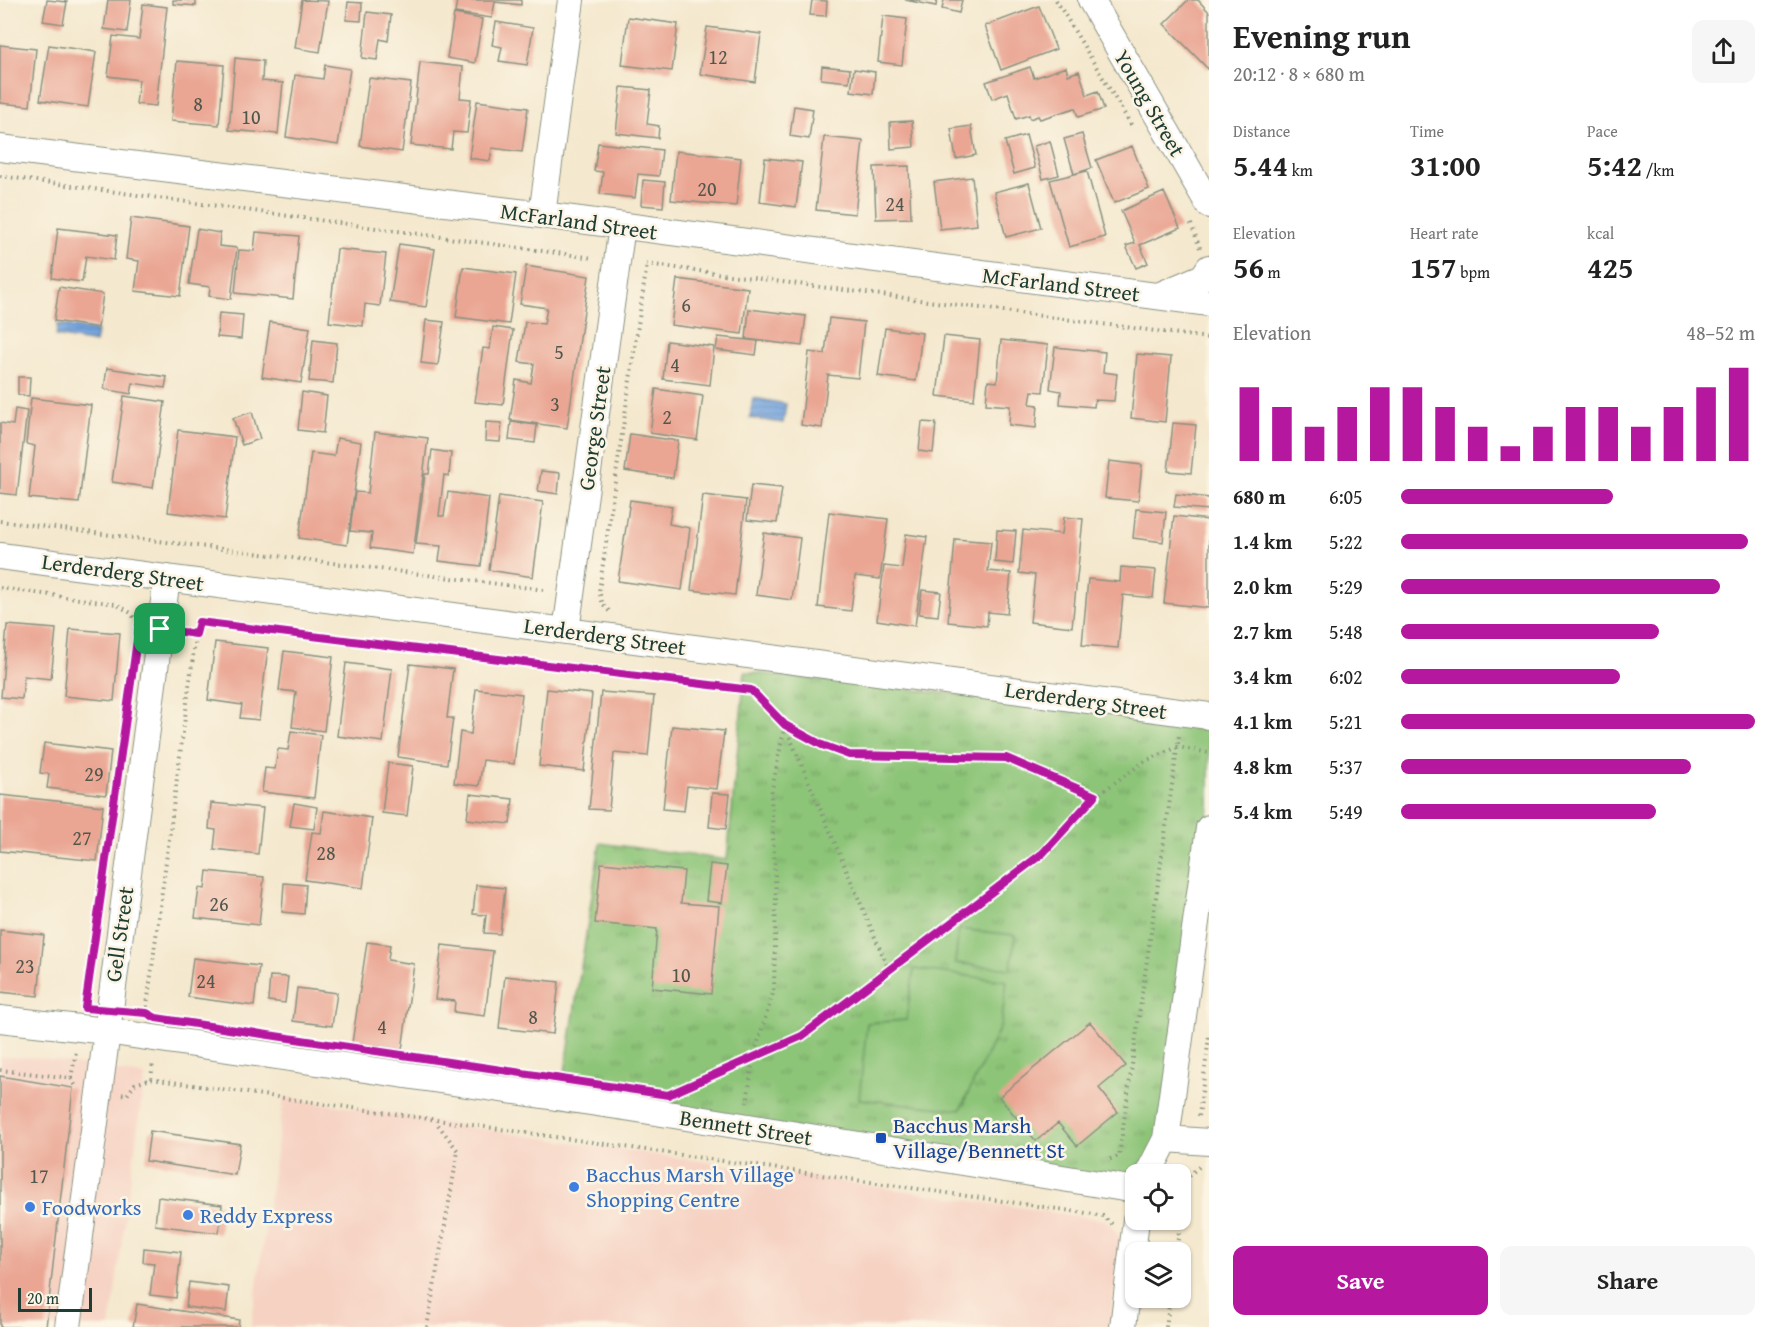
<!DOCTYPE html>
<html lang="en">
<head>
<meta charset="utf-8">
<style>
	:root { --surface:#fff; --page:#f6f6f6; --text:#222; --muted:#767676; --accent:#b5179e }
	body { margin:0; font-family:"Gentium Book Plus",serif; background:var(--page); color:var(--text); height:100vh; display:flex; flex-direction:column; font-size:22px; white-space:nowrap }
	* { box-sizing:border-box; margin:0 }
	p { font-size:20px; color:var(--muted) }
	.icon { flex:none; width:33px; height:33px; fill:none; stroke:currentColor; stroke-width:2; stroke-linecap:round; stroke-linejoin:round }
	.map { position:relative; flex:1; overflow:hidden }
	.panel { display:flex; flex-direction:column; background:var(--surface); width:570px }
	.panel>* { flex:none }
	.buttons { position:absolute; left:1125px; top:1164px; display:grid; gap:12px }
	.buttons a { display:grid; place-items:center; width:66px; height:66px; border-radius:12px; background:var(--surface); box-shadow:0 2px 4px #0004; font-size:30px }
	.scale { position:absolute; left:18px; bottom:15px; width:74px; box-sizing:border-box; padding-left:6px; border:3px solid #1f3d34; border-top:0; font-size:16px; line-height:21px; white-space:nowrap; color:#1f3d34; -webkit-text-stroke:4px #fcf5e5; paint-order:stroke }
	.pin { position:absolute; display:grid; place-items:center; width:51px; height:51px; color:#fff; margin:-26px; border-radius:12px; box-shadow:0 3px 9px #0006 }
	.round { display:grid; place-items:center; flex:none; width:63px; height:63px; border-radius:12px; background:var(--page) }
	.head { display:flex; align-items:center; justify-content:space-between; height:102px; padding:0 24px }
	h1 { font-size:33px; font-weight:600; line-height:45px }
	.figures { display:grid; grid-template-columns:repeat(3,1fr); gap:9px; height:102px; padding:6px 24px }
	.figures div { display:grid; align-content:center }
	.figures b { font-size:30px; font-weight:600 }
	.figures small { font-size:16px; font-weight:400 }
	.figures p { font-size:16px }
	.chart { height:168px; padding:12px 24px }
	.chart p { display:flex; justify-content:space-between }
	.chart svg { width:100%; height:108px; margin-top:6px; stroke:var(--accent); stroke-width:6 }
	.button { display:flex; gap:12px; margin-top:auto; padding:12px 24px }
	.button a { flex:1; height:69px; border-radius:12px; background:var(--accent); color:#fff; font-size:24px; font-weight:600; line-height:69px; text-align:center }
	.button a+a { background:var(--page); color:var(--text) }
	ul { padding:0 24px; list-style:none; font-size:20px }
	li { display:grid; grid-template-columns:96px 72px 1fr; align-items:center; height:45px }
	li i { height:15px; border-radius:8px; background:var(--accent) }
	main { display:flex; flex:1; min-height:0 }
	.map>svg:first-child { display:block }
	.built { fill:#f6d2c3 }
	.grass { fill:url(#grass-tufts); stroke:#568156; stroke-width:1.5 }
	.pitch { fill:#8dc578; stroke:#568156; stroke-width:1.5 }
	.water { fill:url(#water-rules); stroke:#4a708a; stroke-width:1.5 }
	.building { fill:#eaa593 }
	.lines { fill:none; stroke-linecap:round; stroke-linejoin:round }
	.street-casing { stroke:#8a9281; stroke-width:28 }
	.path { stroke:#8a9281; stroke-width:4; stroke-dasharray:1.5 4.5; stroke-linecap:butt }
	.street { stroke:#fff; stroke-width:26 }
	.route-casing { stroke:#fff; stroke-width:12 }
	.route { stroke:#b5179e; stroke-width:8 }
	.transit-dot { fill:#1a4fb4; stroke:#fcf5e5; stroke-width:2 }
	.shop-dot { fill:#3f7fe0; stroke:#fcf5e5; stroke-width:2 }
	.labels { text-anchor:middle; stroke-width:5; stroke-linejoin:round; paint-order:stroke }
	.number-label { font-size:20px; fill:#52574c }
	.street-label { font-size:22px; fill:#1f3d34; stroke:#fcf5e5 }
	.transit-label { font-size:22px; fill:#164399; stroke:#fcf5e5; text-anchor:start }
	.shop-label { font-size:22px; fill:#366cbe; stroke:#fcf5e5; text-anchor:start }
</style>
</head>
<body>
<main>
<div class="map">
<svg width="1209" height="1327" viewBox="0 0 1209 1327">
	<defs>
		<pattern id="grass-tufts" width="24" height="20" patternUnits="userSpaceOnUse" patternTransform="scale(1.5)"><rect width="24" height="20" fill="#8dc578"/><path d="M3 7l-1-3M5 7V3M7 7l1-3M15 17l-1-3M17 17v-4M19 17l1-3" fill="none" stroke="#73a163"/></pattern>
		<pattern id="water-rules" width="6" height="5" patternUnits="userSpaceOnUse" patternTransform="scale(1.5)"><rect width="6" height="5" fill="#75a4df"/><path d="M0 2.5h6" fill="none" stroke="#5f87b6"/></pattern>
	</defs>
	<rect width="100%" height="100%" fill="#fcf5e5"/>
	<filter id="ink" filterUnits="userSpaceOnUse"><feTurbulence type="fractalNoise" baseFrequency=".0167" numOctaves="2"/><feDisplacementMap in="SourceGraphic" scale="12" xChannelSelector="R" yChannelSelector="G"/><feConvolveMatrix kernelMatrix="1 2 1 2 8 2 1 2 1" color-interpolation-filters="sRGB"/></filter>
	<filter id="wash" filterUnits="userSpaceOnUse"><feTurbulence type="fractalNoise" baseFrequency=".008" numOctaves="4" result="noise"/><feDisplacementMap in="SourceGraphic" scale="24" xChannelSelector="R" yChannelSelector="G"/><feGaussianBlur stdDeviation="1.35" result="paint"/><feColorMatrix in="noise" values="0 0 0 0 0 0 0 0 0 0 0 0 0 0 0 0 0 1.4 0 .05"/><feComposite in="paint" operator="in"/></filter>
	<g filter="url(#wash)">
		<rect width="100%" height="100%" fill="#f4e8ce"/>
		<path class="built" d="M0,1057H37L145,1076L110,1327H0Z
			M284,1097L534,1137L1106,1220L1121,1238L1109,1327H251Z"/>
		<path class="grass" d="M745,672L1209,721V806L1165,1174H1136L1135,1185L560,1105L600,843L727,860Z"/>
		<path class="pitch" d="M959,929L1015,935L1011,969L955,963Z
			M914,969L1007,981L1001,1025L960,1110L859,1099L867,1023L906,1020Z"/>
		<path class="water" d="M58,324L97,331L95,343L56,336Z
			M753,398L786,404L783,423L750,418Z"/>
		<g id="blocks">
			<path class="building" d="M47,0L67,2L63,24L43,21Z
				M108,0H131L127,32L104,29Z
				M173,0H196V6L173,4Z
				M302,0L328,1L320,52L295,48Z
				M457,0H521V5L495,2L492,18L455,13Z
				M812,0L827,1L826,16L810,15Z
				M905,0H937L936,6Z
				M944,0H962L959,13L942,9Z
				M1188,0H1198L1209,12V70L1164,24Z
				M348,2L362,3L361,21L346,20Z
				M143,4L167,7L156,106L136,104L139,80L108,76L113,36L139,39Z
				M1039,6L1056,49L1001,70L985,26Z
				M367,12L391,15L388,41L380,39L377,60L362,58Z
				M454,14L482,19L475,63L447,58Z
				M883,16L907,19L902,65L878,62Z
				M628,17L678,24L672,71L622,65Z
				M496,22L533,28L527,65L499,61L502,47L492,45Z
				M707,27L761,34L755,82L700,74Z
				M0,45L36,49L30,106L0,103Z
				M49,45L96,52L88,107L40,100Z
				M235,58L263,61L262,81L283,83L278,134L229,130Z
				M177,61L224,65L219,125L171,121Z
				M420,62L463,67L460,98L471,99L467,133L453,132L451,149L411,145Z
				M325,65L350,69L338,145L286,137L295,75L323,79Z
				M822,66L850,69L849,82L821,79Z
				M1030,67L1034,78L1066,67L1068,75L1079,71L1087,95L1098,91L1104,109L1078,117L1075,108L1040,119L1038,116L1030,119L1029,115L1016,119L1008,93L992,99L986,82Z
				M854,69L875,72L873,94L851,91Z
				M369,78L411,83L402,152L360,146Z
				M621,87L651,90L647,124L659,126L658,138L616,133Z
				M477,101L528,108L522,152L492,148L490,161L469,158Z
				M794,106L813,109L809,139L790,136Z
				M912,121L914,147L891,149L890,122Z
				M971,126L976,155L956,159L951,129Z
				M1082,134L1092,168L1074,174L1064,139Z
				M1026,135L1035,168L1014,174L1005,141Z
				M824,137L863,141L855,214L816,210Z
				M1050,141L1059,175L1043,179L1034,146Z
				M598,143L662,150L659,176L638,174L635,198L600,194L603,172L594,171Z
				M1132,146L1149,189L1114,203L1096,160Z
				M676,151L741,158L736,206L671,200Z
				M765,158L802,162L796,207L760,202Z
				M909,166L911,218L876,219L874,167Z
				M1087,171L1105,237L1069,247L1050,180Z
				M972,177L977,225L940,229L934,182Z
				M643,180L665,182L663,207L641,205Z
				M1029,183L1041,228L1006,237L994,192Z
				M1164,192L1180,228L1140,245L1148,263L1136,268L1126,246L1135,243L1121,211Z
				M131,218L189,226L180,296L135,291L139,261L126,259Z
				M58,228L117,235L114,260L86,256L82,282L52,278Z
				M197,229L220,233L219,246L237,248L231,299L209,296L210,287L189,284Z
				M256,232L299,236L293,299L235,293L239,250L254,251Z
				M399,244L435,249L426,307L390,302Z
				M337,249L386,254L380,306L365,304L363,326L329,322Z
				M526,266L589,276L567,428L510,420L516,380L531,383L534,364L519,362L525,322L544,324L547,308L520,304Z
				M463,267L516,274L509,324L456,317Z
				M677,279L748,288L742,334L671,325Z
				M59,287L103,294L98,328L54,321Z
				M749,309L806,316L802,346L746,339Z
				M219,313L243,315L241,339L217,337Z
				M829,318L864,322L858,378L828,375L822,428L801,425L809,352L825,354Z
				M426,320L444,322L438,365L421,363Z
				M270,322L310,328L301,383L262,377Z
				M493,327L513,330L503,405L475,402L483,348L490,349Z
				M885,328L922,333L916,381L878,376Z
				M944,336L980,340L974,400L937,396Z
				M718,337L758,341L756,355L716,350Z
				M313,340L337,343L333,383L309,381Z
				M1001,340L1048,345L1043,392L1032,391L1030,404L1038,405L1036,428L1009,425L1010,406L986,404L988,381L997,382Z
				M667,341L714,347L710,385L663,379Z
				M1055,347L1105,352L1103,372L1117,374L1114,401L1095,400L1094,407L1060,404L1061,391L1050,389Z
				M1137,354L1171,357L1165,422L1131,418Z
				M107,368L167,377L165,388L133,383L131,394L104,389Z
				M18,377H30L29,396L18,395Z
				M656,389L703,396L697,440L650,433Z
				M302,392L327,396L323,433L298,430Z
				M124,396L165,402L153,488L112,482Z
				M31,398L91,405L79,503L29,498L35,446L26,444Z
				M15,409L27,411L17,495L0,493V423L13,425Z
				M252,412L260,439L242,445L233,418Z
				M486,422L502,423L500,442L485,441Z
				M511,422L537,425L535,443L509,440Z
				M922,422L936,423L933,453L919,451Z
				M1173,423L1196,425L1191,473L1168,471Z
				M178,430L235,437L225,519L168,512Z
				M375,432L428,438L413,554L370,548L372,533L350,531L355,492L368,493Z
				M630,434L678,441L673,478L625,471Z
				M337,438L361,442L347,545L299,538L311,453L334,456Z
				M432,450L451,453L449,476L444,475L439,516H444L448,492L489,498L481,566L439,561L441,546L416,544L425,474H429Z
				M1109,461L1142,465L1138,501L1105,498Z
				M541,471L560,473L558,494L538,491Z
				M751,485L782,488L777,523L747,520Z
				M1176,494L1209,498V510L1174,507Z
				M703,495L746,500L735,595L691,590Z
				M499,496L543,502L533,577L489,570Z
				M630,500L672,506L669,524L690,528L682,590L618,581Z
				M1136,509L1166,512L1163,542L1133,538Z
				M829,512L888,519L880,579L855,576L851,611L818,607Z
				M1174,516L1209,520V608L1164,603Z
				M1064,517L1083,519L1072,627L1030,622L1035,575L1019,573L1023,530L1062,534Z
				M997,530L1016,531L1013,564L995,562Z
				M764,533L800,538L792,600L756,595Z
				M906,534L927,537L915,626L877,620L884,566L902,568Z
				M955,539L991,542L988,571L1011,573L1007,614L988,612L987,626L948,622Z
				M1121,567L1156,570L1153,598L1123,595L1118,648L1082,645L1088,579L1120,582Z
				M922,590L941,592L938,616L919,614Z
				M7,625L56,629L51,679L24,676L22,699L1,697Z
				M70,629L120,633L114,701L64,696Z
				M215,642L268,648L259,720L240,718L242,705L208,700Z
				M284,651L333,657L324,731L292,727L296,692L279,690Z
				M346,663L392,669L383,742L337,736Z
				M410,664L453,669L447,718H453L447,764L398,757Z
				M476,689L522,694L514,764L483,760L479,786L454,783L460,732L471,734Z
				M547,689L592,694L584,771L539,766Z
				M601,692L654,696L648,756L614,753L609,810L589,809Z
				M672,726L724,731L717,789L687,786L684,811L663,809Z
				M291,731L321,735L314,798L262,792L265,768L275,769L278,749L288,750Z
				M44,743L111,751L106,795L47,788L49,774L40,773Z
				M388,763L413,766L407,816L382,813Z
				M712,793L730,794L726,829L709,827Z
				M470,794L513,799L510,824L467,819Z
				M0,795L103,806L97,861L0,851Z
				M211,803L263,808L258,854L214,849L216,830L209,829Z
				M294,803L317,807L314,829L290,826Z
				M324,811L372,818L363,888L305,880L312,832L321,833Z
				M601,863L684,871L681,903L719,906L711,994L652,988L657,929L595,923Z
				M710,864L727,866L722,903L706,901Z
				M207,871L264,877L259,925L195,918L199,888L205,889Z
				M284,883L306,885L304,914L282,912Z
				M476,885L505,888L500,934L484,933L486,915L473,914Z
				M0,930L44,935L38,996L0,992Z
				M367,942L390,945L388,960L414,964L402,1050L352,1043Z
				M442,945L493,951L485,1016L454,1012L455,1001L435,999Z
				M193,958L259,966L254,1006L188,997Z
				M270,976L288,977L285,1003L268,1001Z
				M505,976L559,982L553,1034L499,1028Z
				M297,988L337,993L332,1026L293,1021Z
				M1090,1022L1126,1066L1099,1088L1118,1112L1077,1146L1058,1123L1036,1141L999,1097Z
				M0,1076L73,1088L46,1327H0Z
				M150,1131L240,1144L235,1175L146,1161Z
				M158,1197L222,1205L219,1233L155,1225Z
				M144,1248L181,1252L176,1298L150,1295L154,1263L143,1262Z
				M189,1282L229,1287L226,1312L186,1307Z
				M137,1304L239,1320L238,1327H133Z"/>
		</g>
	</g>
	<g filter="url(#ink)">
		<use href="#blocks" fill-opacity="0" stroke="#8a9281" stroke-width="1.5"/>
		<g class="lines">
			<g class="street-casing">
				<path id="street" d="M1091,0L1209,205
					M0,148L542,215L1209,303
					M542,215L571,0
					M1158,296L1203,277L1209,268
					M0,556L1209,716
					M566,631L622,226
					M0,1019L106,1031L631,1108L1136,1190
					M1166,1139L1209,1142
					M1148,1174L1166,1139L1209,828
					M68,1327L167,578
					M1123,1327L1136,1220"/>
			</g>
			<path class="path" d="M1056,0L1133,128
				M0,176L593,258
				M1191,224L1200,248
				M646,264L1209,338
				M0,521L546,590
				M0,588L116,604L131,613L136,621
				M609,611L603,605L599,591L647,264
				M182,632L196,634L199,622L751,690L785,725L822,745L849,755L1006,758L1095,797L1043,853L802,1036L753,1058L747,1103
				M785,726L889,970
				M1095,797L1145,761L1178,747L1209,753
				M146,1013L196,634
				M0,1070L71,1078L75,1085
				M71,1078L76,1052
				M151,1079L153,1062
				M681,1090L753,1058L774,990L776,897L771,794L785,725
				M122,1094L127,1095L135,1084L151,1079L1093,1214L1103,1216L1112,1224
				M1199,1116L1209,1036
				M1110,1159L1119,1156L1179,736
				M1176,1252L1187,1177L1199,1167
				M427,1327L458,1151L436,1122
				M1166,1327L1170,1298"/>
			<use href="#street" class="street"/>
		</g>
	</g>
	<g class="lines" filter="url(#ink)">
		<g class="route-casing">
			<path id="route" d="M199,622L751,690L785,725L822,745L849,755L1006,758L1095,796L1043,853L802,1036L668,1095L156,1018L147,1013L85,1008L139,626L196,634Z"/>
		</g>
		<use href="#route" class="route"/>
	</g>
	<rect class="transit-dot" x="875" y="1132" width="12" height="12" rx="3"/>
	<g class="shop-dot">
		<circle cx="574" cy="1187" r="6"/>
		<circle cx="30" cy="1207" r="6"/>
		<circle cx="188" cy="1215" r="6"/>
	</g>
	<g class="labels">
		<g class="number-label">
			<text x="718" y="64">12</text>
			<text x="198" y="111">8</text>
			<text x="251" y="124">10</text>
			<text x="707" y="196">20</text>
			<text x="895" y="211">24</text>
			<text x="686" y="312">6</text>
			<text x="559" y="359">5</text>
			<text x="675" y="372">4</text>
			<text x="555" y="411">3</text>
			<text x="667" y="424">2</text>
			<text x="94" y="781">29</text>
			<text x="82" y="845">27</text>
			<text x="326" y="860">28</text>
			<text x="219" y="911">26</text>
			<text x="25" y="973">23</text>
			<text x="681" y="982">10</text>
			<text x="206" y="988">24</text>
			<text x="533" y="1024">8</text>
			<text x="382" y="1034">4</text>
			<text x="39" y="1183">17</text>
		</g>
		<g class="street-label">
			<text transform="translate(1150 103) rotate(60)" y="8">Young Street</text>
			<text transform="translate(579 221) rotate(8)" y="8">McFarland Street</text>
			<text transform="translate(1061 284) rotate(7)" y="8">McFarland Street</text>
			<text transform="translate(594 428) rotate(-82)" y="8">George Street</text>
			<text transform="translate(123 572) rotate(8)" y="8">Lerderderg Street</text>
			<text transform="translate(605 636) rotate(8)" y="8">Lerderderg Street</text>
			<text transform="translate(1086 700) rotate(8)" y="8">Lerderderg Street</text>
			<text transform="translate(119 934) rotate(-82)" y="8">Gell Street</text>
			<text transform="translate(746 1127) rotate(9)" y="8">Bennett Street</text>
		</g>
		<g class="transit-label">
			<text x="893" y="1133">Bacchus Marsh<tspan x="893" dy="25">Village/Bennett St</tspan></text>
		</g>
		<g class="shop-label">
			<text x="586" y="1182">Bacchus Marsh Village<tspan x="586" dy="25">Shopping Centre</tspan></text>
			<text x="42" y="1215">Foodworks</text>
			<text x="200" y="1223">Reddy Express</text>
		</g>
	</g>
</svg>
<div class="buttons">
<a><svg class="icon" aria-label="locate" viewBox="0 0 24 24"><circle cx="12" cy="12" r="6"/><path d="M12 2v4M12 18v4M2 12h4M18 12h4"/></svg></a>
<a><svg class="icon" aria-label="layers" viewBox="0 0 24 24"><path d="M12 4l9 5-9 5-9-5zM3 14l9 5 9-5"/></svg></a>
</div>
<div class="scale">20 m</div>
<div class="pin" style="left:160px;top:629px;background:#1e9e55"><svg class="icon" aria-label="arrive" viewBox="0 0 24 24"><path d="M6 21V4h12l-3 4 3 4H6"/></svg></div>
</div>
<section class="panel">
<div class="head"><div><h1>Evening run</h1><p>20:12 · 8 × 680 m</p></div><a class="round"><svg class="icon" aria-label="share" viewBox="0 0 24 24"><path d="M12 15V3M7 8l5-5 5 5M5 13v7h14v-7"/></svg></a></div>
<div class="figures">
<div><p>Distance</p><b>5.44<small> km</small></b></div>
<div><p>Time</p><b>31:00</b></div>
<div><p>Pace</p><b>5:42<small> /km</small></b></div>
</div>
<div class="figures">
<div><p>Elevation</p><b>56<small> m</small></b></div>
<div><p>Heart rate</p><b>157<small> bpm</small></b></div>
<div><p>kcal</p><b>425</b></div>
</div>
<div class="chart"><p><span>Elevation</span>48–52 m</p>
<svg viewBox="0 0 160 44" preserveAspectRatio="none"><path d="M5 44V14M15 44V22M25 44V30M35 44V22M45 44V14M55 44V14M65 44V22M75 44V30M85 44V38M95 44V30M105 44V22M115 44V22M125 44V30M135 44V22M145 44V14M155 44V6"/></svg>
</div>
<ul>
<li><b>680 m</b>6:05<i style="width:60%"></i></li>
<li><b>1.4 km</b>5:22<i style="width:98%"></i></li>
<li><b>2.0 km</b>5:29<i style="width:90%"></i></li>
<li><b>2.7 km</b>5:48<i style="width:73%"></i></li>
<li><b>3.4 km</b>6:02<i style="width:62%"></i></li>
<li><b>4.1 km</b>5:21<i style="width:100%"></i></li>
<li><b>4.8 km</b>5:37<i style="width:82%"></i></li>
<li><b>5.4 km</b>5:49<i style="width:72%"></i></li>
</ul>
<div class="button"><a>Save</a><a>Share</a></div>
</section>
</main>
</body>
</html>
